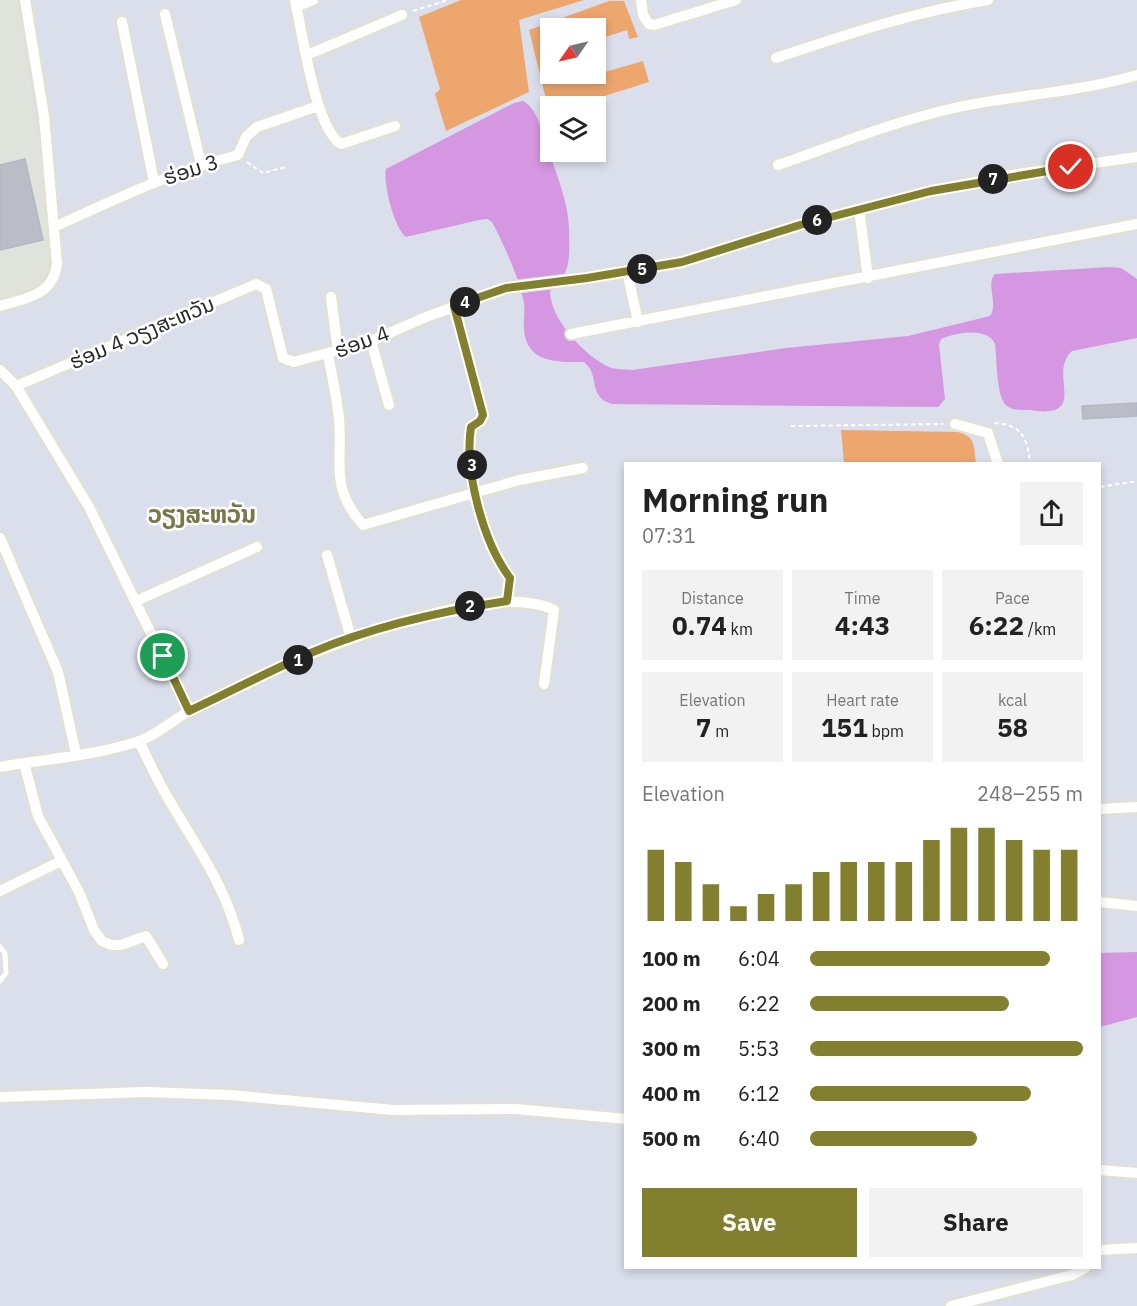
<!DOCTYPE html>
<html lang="en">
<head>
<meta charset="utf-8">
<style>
	:root { --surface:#fff; --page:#f2f2f2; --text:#222; --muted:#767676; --accent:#82802e }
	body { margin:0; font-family:"IBM Plex Sans","Noto Sans Lao",sans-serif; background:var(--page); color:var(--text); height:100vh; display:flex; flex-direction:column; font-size:22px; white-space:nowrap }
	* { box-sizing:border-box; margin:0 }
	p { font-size:20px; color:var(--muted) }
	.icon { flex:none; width:33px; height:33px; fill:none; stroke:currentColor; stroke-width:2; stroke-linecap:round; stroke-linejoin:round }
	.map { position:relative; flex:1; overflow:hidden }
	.drawer { position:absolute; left:624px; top:462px; width:477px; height:807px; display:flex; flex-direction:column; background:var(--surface); border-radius:0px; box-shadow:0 3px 9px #0003 }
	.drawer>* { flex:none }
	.needle { width:39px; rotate:236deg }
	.controls { position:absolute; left:540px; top:18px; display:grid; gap:12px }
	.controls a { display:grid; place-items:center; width:66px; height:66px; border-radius:0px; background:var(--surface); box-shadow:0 3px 9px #0003; font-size:30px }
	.pin { position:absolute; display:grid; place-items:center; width:51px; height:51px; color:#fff; margin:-26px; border:3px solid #fff; border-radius:50%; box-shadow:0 2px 6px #0007 }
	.km { position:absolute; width:30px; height:30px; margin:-15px; border-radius:50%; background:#222; color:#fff; font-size:16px; line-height:30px; text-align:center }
	.round { display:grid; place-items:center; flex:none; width:63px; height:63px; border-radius:0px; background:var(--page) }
	.head { display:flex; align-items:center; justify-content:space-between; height:102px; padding:0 18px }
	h1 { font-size:33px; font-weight:800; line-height:45px }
	.metrics { display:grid; grid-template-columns:repeat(3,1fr); gap:9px; height:102px; padding:6px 18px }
	.metrics div { display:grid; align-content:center; border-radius:0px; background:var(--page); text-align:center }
	.metrics b { font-size:26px; font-weight:800 }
	.metrics small { font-size:16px; font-weight:400 }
	.metrics p { font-size:16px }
	.chart { height:168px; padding:12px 18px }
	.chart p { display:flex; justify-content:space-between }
	.chart svg { width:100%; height:108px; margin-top:6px; stroke:var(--accent); stroke-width:6 }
	.button { display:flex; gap:12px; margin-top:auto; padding:12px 18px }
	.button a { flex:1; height:69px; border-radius:0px; background:var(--accent); color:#fff; font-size:24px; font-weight:800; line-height:69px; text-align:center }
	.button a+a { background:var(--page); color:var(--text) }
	ul { padding:0 18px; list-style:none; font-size:20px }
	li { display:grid; grid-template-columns:96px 72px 1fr; align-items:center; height:45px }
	li i { height:15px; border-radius:8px; background:var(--accent) }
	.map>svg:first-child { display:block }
	.industrial { fill:#e0e3db }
	.green { fill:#d597e1 }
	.water { fill:#eca66e; fill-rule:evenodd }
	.building { fill:#babcc6; stroke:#b4b8c6; stroke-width:1.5 }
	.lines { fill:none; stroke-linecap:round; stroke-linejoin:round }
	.lane-casing { stroke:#e2e1d0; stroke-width:8 }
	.street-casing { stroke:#e2e1d0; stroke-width:14 }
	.path { stroke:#fff; stroke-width:2; stroke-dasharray:4.5 3; stroke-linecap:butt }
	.lane { stroke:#fff; stroke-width:5 }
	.street { stroke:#fff; stroke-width:10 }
	.route-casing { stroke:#fff; stroke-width:12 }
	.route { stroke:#82802e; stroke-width:8 }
	.labels { text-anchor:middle; stroke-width:5; stroke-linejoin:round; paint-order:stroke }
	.street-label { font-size:21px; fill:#292929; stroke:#fff }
	.quarter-label { font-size:24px; font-weight:bold; fill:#79784a; stroke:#fff }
</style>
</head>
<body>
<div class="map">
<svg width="1137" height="1306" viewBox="0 0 1137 1306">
	<rect width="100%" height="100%" fill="#dbdfeb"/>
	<path class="industrial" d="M0,0H18L59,280L0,301Z"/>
	<path class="green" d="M523,101C538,109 541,130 546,144C555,170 568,200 569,228C569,242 571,260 565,273C562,281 550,284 550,294C553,322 585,356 609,367C615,370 625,369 632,370L786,348L908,336L990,316C999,302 985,285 995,274L1110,267L1121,268L1137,279V338L1072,351C1052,369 1075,400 1057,409C1049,413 1038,411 1030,410C1023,410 1013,411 1007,406C996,398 997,358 995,344C988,327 956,332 941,339L939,345L945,399L938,407L612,404C587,397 601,376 584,362C559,362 527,364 524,330C523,319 526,310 523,298C517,273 504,245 492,222L487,219L479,220L406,237C394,228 383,184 386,169L514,103Z
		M1137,952V1017L1100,1027V953Z"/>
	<path class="water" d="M461,0H584L519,20L529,92L446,131L435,94L440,89L419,17Z
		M609,1H624L638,37L629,39L627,30L596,40L605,72L643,61L649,82L573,106H551L545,95L529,30ZM596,28V74H550V28Z
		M841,430L959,432C976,437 974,448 976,463H844Z"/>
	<path class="building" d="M25,159L43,240L0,250V165Z
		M1137,403V416L1083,419L1082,406Z"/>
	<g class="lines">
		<g class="lane-casing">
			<path id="lane" d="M0,947L5,953L6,973L0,981"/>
		</g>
		<g class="street-casing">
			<path id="street" d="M295,0C302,31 315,128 341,144L395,126
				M641,0L643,15L649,24L654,25L736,0
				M296,7L313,0
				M165,14L201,164
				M122,22L154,182
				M307,55L402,15
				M776,58C848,34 913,12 988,0
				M778,165C828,148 879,127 930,114C998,95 1069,95 1137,75
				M859,209L868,278
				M54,227C114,200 173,171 238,155L246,137L257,127L318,106
				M627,271L638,322
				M331,297L338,351
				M0,306C26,298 53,296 57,264L44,116L25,0
				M454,306L483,415L480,421L471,427C464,471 483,542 510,578L507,601
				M571,334L1137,224
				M371,341L389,405
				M328,355C332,376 337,398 339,419C343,462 329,487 363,525L519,480L583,468
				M0,370L16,386L89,507L189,711
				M16,386L256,284L266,289L283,358L294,362L371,341L426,317L506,288L587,278L682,262L800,225L931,191L1004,176L1137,157
				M955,424L988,433L998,464
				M0,538L58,672L76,754
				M327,555L351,638
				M136,601L257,547
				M139,741C147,758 155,775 164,791C192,841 225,883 239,940
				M24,763L38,816L80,894L94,930L102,941L111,945H121L146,936L163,964
				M0,767C45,759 95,756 139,741C157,735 172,721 189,711C257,673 483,573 554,610L544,684
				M1100,809L1137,807
				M0,891L61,861
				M1100,902L1137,906
				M0,1097L146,1092L230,1095L393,1110L516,1109L626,1119
				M1100,1170L1137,1173
				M1100,1250L1137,1248
				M951,1306L1072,1275L1085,1268"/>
		</g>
		<path class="path" d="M413,11L448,0
			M247,162L263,173L286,167
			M994,423C1022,424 1028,439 1030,464
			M791,426L943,424
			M1100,487L1137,481"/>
		<use href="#lane" class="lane"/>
		<use href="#street" class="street"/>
	</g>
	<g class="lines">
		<g class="route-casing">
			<path id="route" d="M163,656L189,711C230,692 271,670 313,652C374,626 442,611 507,601L510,578C483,542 464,471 471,427L480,421L483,415L454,306L506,288L587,278L682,262L800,225L931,191L1071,167"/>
		</g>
		<use href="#route" class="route"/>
	</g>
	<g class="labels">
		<g class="street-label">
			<text transform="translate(191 170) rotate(-18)" y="7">ຮ່ອມ 3</text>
			<text transform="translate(142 333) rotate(-23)" y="7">ຮ່ອມ 4 ວຽງສະຫວັນ</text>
			<text transform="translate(362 342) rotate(-20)" y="7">ຮ່ອມ 4</text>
		</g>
		<g class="quarter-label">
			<text x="202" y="523">ວຽງສະຫວັນ</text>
		</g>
	</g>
</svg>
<div class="controls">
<a><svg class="needle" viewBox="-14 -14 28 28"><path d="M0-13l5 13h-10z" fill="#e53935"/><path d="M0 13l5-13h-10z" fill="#767676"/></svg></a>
<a><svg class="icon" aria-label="layers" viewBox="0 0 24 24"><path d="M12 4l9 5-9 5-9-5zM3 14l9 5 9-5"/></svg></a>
</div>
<div class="pin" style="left:163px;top:656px;background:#1e9e55"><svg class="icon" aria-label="arrive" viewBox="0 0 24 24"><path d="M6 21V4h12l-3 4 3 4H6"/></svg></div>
<div class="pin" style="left:1071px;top:167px;background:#d93025"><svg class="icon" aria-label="check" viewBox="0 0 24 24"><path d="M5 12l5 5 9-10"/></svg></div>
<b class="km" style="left:298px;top:660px">1</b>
<b class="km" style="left:470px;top:606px">2</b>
<b class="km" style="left:472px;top:465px">3</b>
<b class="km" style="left:465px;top:302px">4</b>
<b class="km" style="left:642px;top:269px">5</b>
<b class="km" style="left:817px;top:220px">6</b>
<b class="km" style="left:993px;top:179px">7</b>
<section class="drawer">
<div class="head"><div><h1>Morning run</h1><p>07:31</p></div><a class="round"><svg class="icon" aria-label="share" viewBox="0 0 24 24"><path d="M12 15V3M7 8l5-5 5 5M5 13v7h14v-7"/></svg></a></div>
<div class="metrics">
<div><p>Distance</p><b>0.74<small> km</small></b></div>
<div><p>Time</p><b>4:43</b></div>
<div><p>Pace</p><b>6:22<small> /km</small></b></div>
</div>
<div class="metrics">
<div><p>Elevation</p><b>7<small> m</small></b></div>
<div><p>Heart rate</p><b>151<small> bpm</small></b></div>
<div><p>kcal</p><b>58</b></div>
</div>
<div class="chart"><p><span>Elevation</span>248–255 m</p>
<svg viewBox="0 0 160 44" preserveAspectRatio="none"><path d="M5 44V15M15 44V20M25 44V29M35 44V38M45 44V33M55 44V29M65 44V24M75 44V20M85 44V20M95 44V20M105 44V11M115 44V6M125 44V6M135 44V11M145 44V15M155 44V15"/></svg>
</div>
<ul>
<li><b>100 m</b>6:04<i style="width:88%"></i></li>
<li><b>200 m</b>6:22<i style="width:73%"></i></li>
<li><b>300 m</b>5:53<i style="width:100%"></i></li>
<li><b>400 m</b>6:12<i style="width:81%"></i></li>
<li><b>500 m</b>6:40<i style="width:61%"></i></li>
</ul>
<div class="button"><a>Save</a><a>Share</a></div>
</section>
</div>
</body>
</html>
